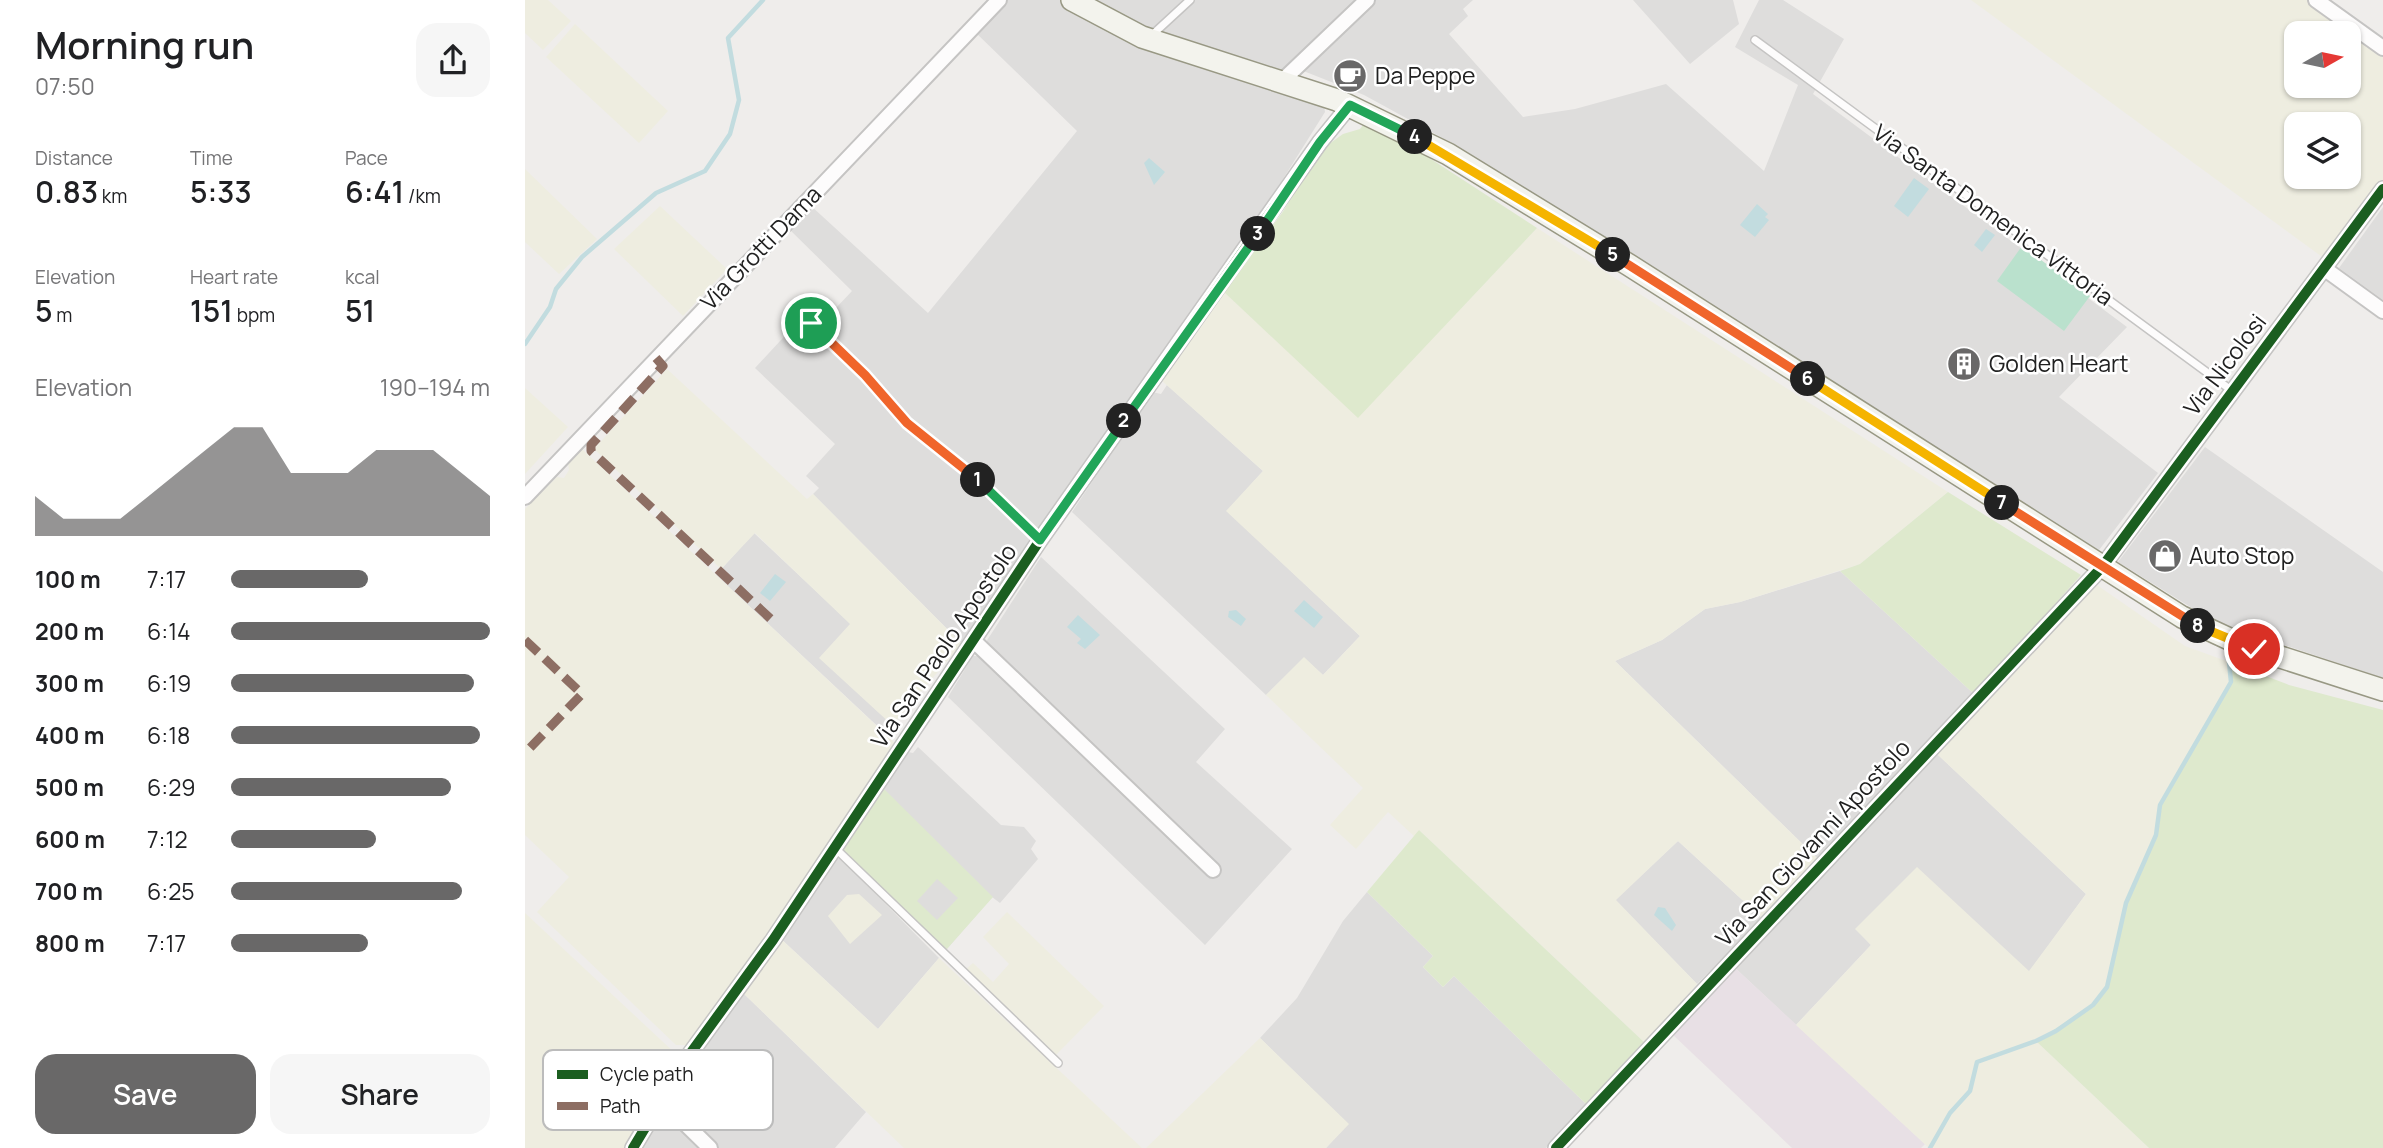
<!DOCTYPE html>
<html lang="en">
<head>
<meta charset="utf-8">
<style>
	:root { --surface:#fff; --page:#f6f6f6; --text:#202124; --muted:#757577; --accent:#696868 }
	body { margin:0; font-family:Manrope,sans-serif; background:var(--page); color:var(--text); height:100vh; display:flex; flex-direction:column; font-size:26px; white-space:nowrap }
	* { box-sizing:border-box; margin:0 }
	p { font-size:23px; color:var(--muted) }
	.icon { flex:none; width:38px; height:38px; fill:none; stroke:currentColor; stroke-width:2; stroke-linecap:round; stroke-linejoin:round }
	.map { position:relative; flex:1; overflow:hidden }
	.details { display:flex; flex-direction:column; background:var(--surface); width:525px }
	.details>* { flex:none }
	.needle { width:46px; rotate:81deg }
	.tools { position:absolute; left:1759px; top:21px; display:grid; gap:14px }
	.tools a { display:grid; place-items:center; width:77px; height:77px; border-radius:14px; background:var(--surface); box-shadow:0 2px 5px #0004; font-size:35px }
	.pin { position:absolute; display:grid; place-items:center; width:60px; height:60px; color:#fff; margin:-30px; border:4px solid #fff; border-radius:50%; box-shadow:0 2px 7px #0007 }
	.km { position:absolute; width:35px; height:35px; margin:-18px; border-radius:50%; background:#222; color:#fff; font-size:19px; line-height:35px; text-align:center }
	.round { display:grid; place-items:center; flex:none; width:74px; height:74px; border-radius:21px; background:var(--page) }
	.head { display:flex; align-items:center; justify-content:space-between; height:119px; padding:0 35px }
	h1 { font-size:38px; font-weight:600; line-height:52px }
	.metrics { display:grid; grid-template-columns:repeat(3,1fr); gap:10px; height:119px; padding:7px 35px }
	.metrics div { display:grid; align-content:center }
	.metrics b { font-size:30px; font-weight:600 }
	.metrics small { font-size:19px; font-weight:400 }
	.metrics p { font-size:19px }
	.chart { height:196px; padding:14px 35px }
	.chart p { display:flex; justify-content:space-between }
	.chart svg { width:100%; height:126px; margin-top:7px; fill:var(--accent); opacity:.7 }
	.action { display:flex; gap:14px; margin-top:auto; padding:14px 35px }
	.action a { flex:1; height:80px; border-radius:21px; background:var(--accent); color:#fff; font-size:28px; font-weight:600; line-height:80px; text-align:center }
	.action a+a { background:var(--page); color:var(--text) }
	ul { padding:0 35px; list-style:none; font-size:23px }
	li { display:grid; grid-template-columns:112px 84px 1fr; align-items:center; height:52px }
	li i { height:18px; border-radius:9px; background:var(--accent) }
	main { display:flex; flex:1; min-height:0 }
	.map>svg:first-child { display:block }
	.residential { fill:#dedddc }
	.industrial { fill:#e8e0e5 }
	.farmland { fill:#eeede0; fill-rule:evenodd }
	.grass { fill:#dee9cd; fill-rule:evenodd }
	.pitch { fill:#bae1cd }
	.water { fill:#c2dcdf }
	.lines { fill:none; stroke-linecap:round; stroke-linejoin:round }
	.stream { stroke:#c2dcdf; stroke-width:4.5 }
	.service-casing { stroke:#c5c4c3; stroke-width:10 }
	.minor-casing { stroke:#c5c4c3; stroke-width:18 }
	.secondary-casing { stroke:#989884; stroke-width:24 }
	.service { stroke:#fdfcfc; stroke-width:7 }
	.minor { stroke:#fdfcfc; stroke-width:14 }
	.secondary { stroke:#f3f3ed; stroke-width:21 }
	.quiet { stroke:#8d6e63; stroke-width:9; stroke-dasharray:18 9; stroke-linecap:butt }
	.cycleway-casing { stroke:#fff; stroke-width:15 }
	.cycleway { stroke:#1b5e20; stroke-width:10 }
	.split-1-casing { stroke:#fff; stroke-width:14 }
	.split-2-casing { stroke:#fff; stroke-width:14 }
	.split-3-casing { stroke:#fff; stroke-width:14 }
	.split-4-casing { stroke:#fff; stroke-width:14 }
	.split-5-casing { stroke:#fff; stroke-width:14 }
	.split-6-casing { stroke:#fff; stroke-width:14 }
	.split-7-casing { stroke:#fff; stroke-width:14 }
	.split-8-casing { stroke:#fff; stroke-width:14 }
	.split-9-casing { stroke:#fff; stroke-width:14 }
	.split-1 { stroke:#f0652b; stroke-width:9 }
	.split-2 { stroke:#22a559; stroke-width:9 }
	.split-3 { stroke:#22a559; stroke-width:9 }
	.split-4 { stroke:#22a559; stroke-width:9 }
	.split-5 { stroke:#f5b400; stroke-width:9 }
	.split-6 { stroke:#f0652b; stroke-width:9 }
	.split-7 { stroke:#f5b400; stroke-width:9 }
	.split-8 { stroke:#f0652b; stroke-width:9 }
	.split-9 { stroke:#f5b400; stroke-width:9 }
	.labels { text-anchor:middle; stroke-width:5; stroke-linejoin:round; paint-order:stroke }
	.poi-label { font-size:23px; fill:#212121; stroke:#fff; text-anchor:start }
	.street-label { font-size:23px; fill:#212121; stroke:#fff }
	.key { fill:#fff; stroke:#bcbcbc; stroke-width:2 }
	.key-label { font-size:19px; fill:#212121 }
</style>
</head>
<body>
<main>
<section class="details">
<div class="head"><div><h1>Morning run</h1><p>07:50</p></div><a class="round"><svg class="icon" aria-label="share" viewBox="0 0 24 24"><path d="M12 15V3M7 8l5-5 5 5M5 13v7h14v-7"/></svg></a></div>
<div class="metrics">
<div><p>Distance</p><b>0.83<small> km</small></b></div>
<div><p>Time</p><b>5:33</b></div>
<div><p>Pace</p><b>6:41<small> /km</small></b></div>
</div>
<div class="metrics">
<div><p>Elevation</p><b>5<small> m</small></b></div>
<div><p>Heart rate</p><b>151<small> bpm</small></b></div>
<div><p>kcal</p><b>51</b></div>
</div>
<div class="chart"><p><span>Elevation</span>190–194 m</p>
<svg viewBox="0 0 160 44" preserveAspectRatio="none"><path d="M0 44V30L10 38L20 38L30 38L40 30L50 22L60 14L70 6L80 6L90 22L100 22L110 22L120 14L130 14L140 14L150 22L160 30V44z"/></svg>
</div>
<ul>
<li><b>100 m</b>7:17<i style="width:53%"></i></li>
<li><b>200 m</b>6:14<i style="width:100%"></i></li>
<li><b>300 m</b>6:19<i style="width:94%"></i></li>
<li><b>400 m</b>6:18<i style="width:96%"></i></li>
<li><b>500 m</b>6:29<i style="width:85%"></i></li>
<li><b>600 m</b>7:12<i style="width:56%"></i></li>
<li><b>700 m</b>6:25<i style="width:89%"></i></li>
<li><b>800 m</b>7:17<i style="width:53%"></i></li>
</ul>
<div class="action"><a>Save</a><a>Share</a></div>
</section>
<div class="map">
<svg width="1858" height="1148" viewBox="0 0 1858 1148">
	<rect width="100%" height="100%" fill="#efedeb"/>
	<path class="residential" d="M478,0H539L799,106L800,112L726,230L626,368L437,644L288,494L294,488L281,476L310,444L230,368L280,314L294,326L327,291L263,228L285,205L403,313L552,131L449,31Z
		M563,0H835L757,77L606,22Z
		M850,0H948L938,9L943,16L924,34L998,117L1050,109L1141,84L1239,171L1273,85L1210,47L1234,0H1258L1319,39L1288,94L1602,327L1534,397L1633,473L1571,554L925,142L839,95L776,70Z
		M1108,0H1208L1214,24L1165,64Z
		M1858,207V300L1814,268Z
		M642,385L738,471L702,511L835,636L798,675L779,658L741,695L547,512L627,392L636,394Z
		M1680,447L1858,572V678L1688,621L1593,562Z
		M229,533L326,624L295,658L371,728L363,736L191,575Z
		M516,557L700,729L671,762L767,849L680,945L423,697L448,656H457L459,645Z
		M1315,571L1449,694L1293,859L1090,661L1137,640L1180,609L1215,602Z
		M393,747L476,825L499,827L511,841L506,849L513,859L475,903L467,897L421,950L316,848L383,752L388,753Z
		M1412,754L1561,894L1504,972L1331,929L1346,945L1271,1025L1208,966Z
		M1153,841L1237,918L1172,984L1090,900Z
		M311,858L316,859L414,958L353,1029L255,938Z
		M842,892L908,956L898,967L918,987L929,976L1062,1105L1021,1148H801L823,1124L735,1038L772,998L818,921Z
		M217,992L341,1112L310,1148H191L143,1099Z
		M137,1109L181,1148H114Z"/>
	<path class="industrial" d="M1208,966L1400,1144L1396,1148H1267L1146,1033Z"/>
	<path class="farmland" d="M0,0H23L46,21L18,50L0,33Z
		M1446,0H1785L1858,53V182L1800,259ZM1771,33H1824V86H1771ZM1771,124H1824V177H1771Z
		M50,24L143,111L114,143L21,57Z
		M0,169L72,239L34,274L0,242Z
		M135,206L202,269L158,316L89,249Z
		M1012,228L1423,492L1335,564L1215,602L1180,609L1137,640L1090,661L1293,859L1237,918L1153,841L1091,900L1172,984L1120,1043L894,830L890,837L863,812L831,849L805,825L838,788L741,695L779,657L798,675L835,636L701,511L738,471L636,380L699,292L833,417Z
		M142,369L282,499L288,494L437,644L367,725L294,658L325,624L230,533L196,569L69,449Z
		M0,388L43,427L0,474Z
		M57,449L371,744L263,908L161,1045H151L12,912L44,877L0,835V509L32,477L39,478L44,470L43,462Z
		M1569,583L1660,646L1704,662L1706,682L1635,805L1631,835L1601,903L1582,987L1568,1005L1511,1041L1624,1148H1404L1271,1025L1346,945L1330,929L1392,867L1504,971L1561,894L1412,754Z
		M334,894L357,915L325,944L303,916L322,895Z
		M482,912L579,1006L530,1056L441,969L448,963L468,982L484,964L458,937Z
		M0,913L152,1055L101,1148H0Z
		M255,938L353,1029L414,958L617,1148H379L217,992Z
		M735,1038L824,1124L801,1148H621Z"/>
	<path class="grass" d="M841,121L892,150L1012,228L833,418L699,292L757,213L797,149L818,134L835,129Z
		M1423,492L1556,575L1449,694L1315,571L1335,564Z
		M1704,662L1764,685L1858,710V1148H1624L1511,1041L1568,1005L1582,987L1601,903L1631,835L1635,805L1706,682Z
		M358,788L468,897L421,950L316,848ZM412,879L433,898L412,920L392,901Z
		M894,830L1120,1043L1062,1105L929,976L918,987L898,967L908,956L842,892Z"/>
	<path class="pitch" d="M1497,246L1565,296L1539,331L1472,281Z"/>
	<path class="water" d="M624,158L640,172L629,185L619,163Z
		M1389,178L1404,189L1383,217L1369,206Z
		M1232,204L1243,214L1240,217L1244,220L1230,237L1215,225Z
		M1461,229L1470,235L1457,252L1449,245Z
		M250,574L261,582L245,601L235,593Z
		M779,600L798,617L789,628L769,611Z
		M711,610L721,619L716,626L703,617L704,611Z
		M553,615L575,635L560,649L552,643L556,639L542,627Z
		M1133,907L1140,908L1151,925L1147,931L1129,915Z"/>
	<g class="lines">
		<path class="stream" d="M0,344L25,307L31,289L57,257L131,193L180,171L205,134L214,100L203,38L238,0
			M1405,1148L1425,1113L1445,1091L1452,1062L1511,1041L1531,1031L1568,1005L1582,987L1601,903L1631,835L1635,805L1706,682L1704,662"/>
		<g class="service-casing">
			<path id="service" d="M627,35L665,0
				M1230,40L1706,390
				M286,323L345,381L381,423L449,476L515,540
				M310,848L533,1063"/>
		</g>
		<g class="minor-casing">
			<path id="minor" d="M1791,0L1858,48
				M757,81L842,0
				M1800,269L1858,311
				M0,497L474,0
				M449,641L688,870
				M136,1100L185,1148
				M108,1148L162,1058L248,940L515,540L795,142L825,105
				M1031,1148L1577,567L1858,189"/>
		</g>
		<g class="secondary-casing">
			<path id="secondary" d="M547,0L617,37L812,100L923,154L1104,265L1657,617L1715,644L1858,690"/>
		</g>
		<use href="#service" class="service"/>
		<use href="#minor" class="minor"/>
		<use href="#secondary" class="secondary"/>
		<path class="quiet" d="M131,358L138,366L66,445V451L249,622
			M0,640L57,694L0,753"/>
		<g class="cycleway-casing">
			<path id="cycleway" d="M108,1148L162,1058L248,940L515,540L795,142L825,105
				M1031,1148L1577,567L1858,189"/>
		</g>
		<use href="#cycleway" class="cycleway"/>
	</g>
	<g class="lines">
		<g class="split-1-casing">
			<path id="split-1" d="M286,323L340,375L382,423L453,480"/>
		</g>
		<g class="split-2-casing">
			<path id="split-2" d="M453,480L515,540L599,421"/>
		</g>
		<g class="split-3-casing">
			<path id="split-3" d="M599,421L733,234"/>
		</g>
		<g class="split-4-casing">
			<path id="split-4" d="M733,234L795,142L825,105L890,137"/>
		</g>
		<g class="split-5-casing">
			<path id="split-5" d="M890,137L1088,255"/>
		</g>
		<g class="split-6-casing">
			<path id="split-6" d="M1088,255L1283,379"/>
		</g>
		<g class="split-7-casing">
			<path id="split-7" d="M1283,379L1477,503"/>
		</g>
		<g class="split-8-casing">
			<path id="split-8" d="M1477,503L1673,626"/>
		</g>
		<g class="split-9-casing">
			<path id="split-9" d="M1673,626L1729,649"/>
		</g>
		<use href="#split-1" class="split-1"/>
		<use href="#split-2" class="split-2"/>
		<use href="#split-3" class="split-3"/>
		<use href="#split-4" class="split-4"/>
		<use href="#split-5" class="split-5"/>
		<use href="#split-6" class="split-6"/>
		<use href="#split-7" class="split-7"/>
		<use href="#split-8" class="split-8"/>
		<use href="#split-9" class="split-9"/>
	</g>
	<defs>
		<g id="cafe-disc" transform="scale(1.75)"><circle r="9.5" fill="#696868" stroke="#fff"/><path d="M-5.5-4.5H6V0H3Q3 3.5 0 3.5H-2.5Q-5.5 3.5-5.5 0ZM3-3.2v2h1.7v-2ZM-6 4.5H4V6H-6Z" fill="#fff"/></g>
		<g id="building-disc" transform="scale(1.75)"><circle r="9.5" fill="#696868" stroke="#fff"/><path d="M-4-6H4V6H1V3H-1V6H-4ZM-2.5-4.3h1.7v1.8h-1.7ZM.8-4.3h1.7v1.8H.8ZM-2.5-1h1.7V.8h-1.7ZM.8-1h1.7V.8H.8Z" fill="#fff"/></g>
		<g id="shop-disc" transform="scale(1.75)"><circle r="9.5" fill="#696868" stroke="#fff"/><path d="M-5-2.5h2.3a2.7 3.5 0 0 1 5.4 0H5L5.5 6h-11ZM-1.5-2.5h3a1.5 2.3 0 0 0-3 0Z" fill="#fff"/></g>
	</defs>
	<g fill-rule="evenodd">
		<use href="#cafe-disc" x="825" y="76"/>
		<use href="#building-disc" x="1439" y="364"/>
		<use href="#shop-disc" x="1640" y="556"/>
	</g>
	<g class="labels">
		<g class="poi-label">
			<text x="850" y="84">Da Peppe</text>
			<text x="1464" y="372">Golden Heart</text>
			<text x="1664" y="564">Auto Stop</text>
		</g>
		<g class="street-label">
			<text transform="translate(1468 215) rotate(36)" y="8">Via Santa Domenica Vittoria</text>
			<text transform="translate(236 248) rotate(-46)" y="8">Via Grotti Dama</text>
			<text transform="translate(1700 365) rotate(-53)" y="8">Via Nicolosi</text>
			<text transform="translate(419 646) rotate(-56)" y="8">Via San Paolo Apostolo</text>
			<text transform="translate(1288 843) rotate(-47)" y="8">Via San Giovanni Apostolo</text>
		</g>
	</g>
	<rect x="18" y="1050" width="230" height="80" rx="10" class="key"/>
	<rect x="32" y="1070" width="31" height="9" fill="#1b5e20"/>
	<rect x="32" y="1102" width="31" height="8" fill="#8d6e63"/>
	<g class="key-label">
		<text x="75" y="1081">Cycle path</text>
		<text x="75" y="1113">Path</text>
	</g>
</svg>
<div class="tools">
<a><svg class="needle" viewBox="-14 -14 28 28"><path d="M0-13l5 13h-10z" fill="#e53935"/><path d="M0 13l5-13h-10z" fill="#757577"/></svg></a>
<a><svg class="icon" aria-label="layers" viewBox="0 0 24 24"><path d="M12 4l9 5-9 5-9-5zM3 14l9 5 9-5"/></svg></a>
</div>
<div class="pin" style="left:286px;top:323px;background:#1e9e55"><svg class="icon" aria-label="arrive" viewBox="0 0 24 24"><path d="M6 21V4h12l-3 4 3 4H6"/></svg></div>
<div class="pin" style="left:1729px;top:649px;background:#d93025"><svg class="icon" aria-label="check" viewBox="0 0 24 24"><path d="M5 12l5 5 9-10"/></svg></div>
<b class="km" style="left:453px;top:480px">1</b>
<b class="km" style="left:599px;top:421px">2</b>
<b class="km" style="left:733px;top:234px">3</b>
<b class="km" style="left:890px;top:137px">4</b>
<b class="km" style="left:1088px;top:255px">5</b>
<b class="km" style="left:1283px;top:379px">6</b>
<b class="km" style="left:1477px;top:503px">7</b>
<b class="km" style="left:1673px;top:626px">8</b>
</div>
</main>
</body>
</html>
